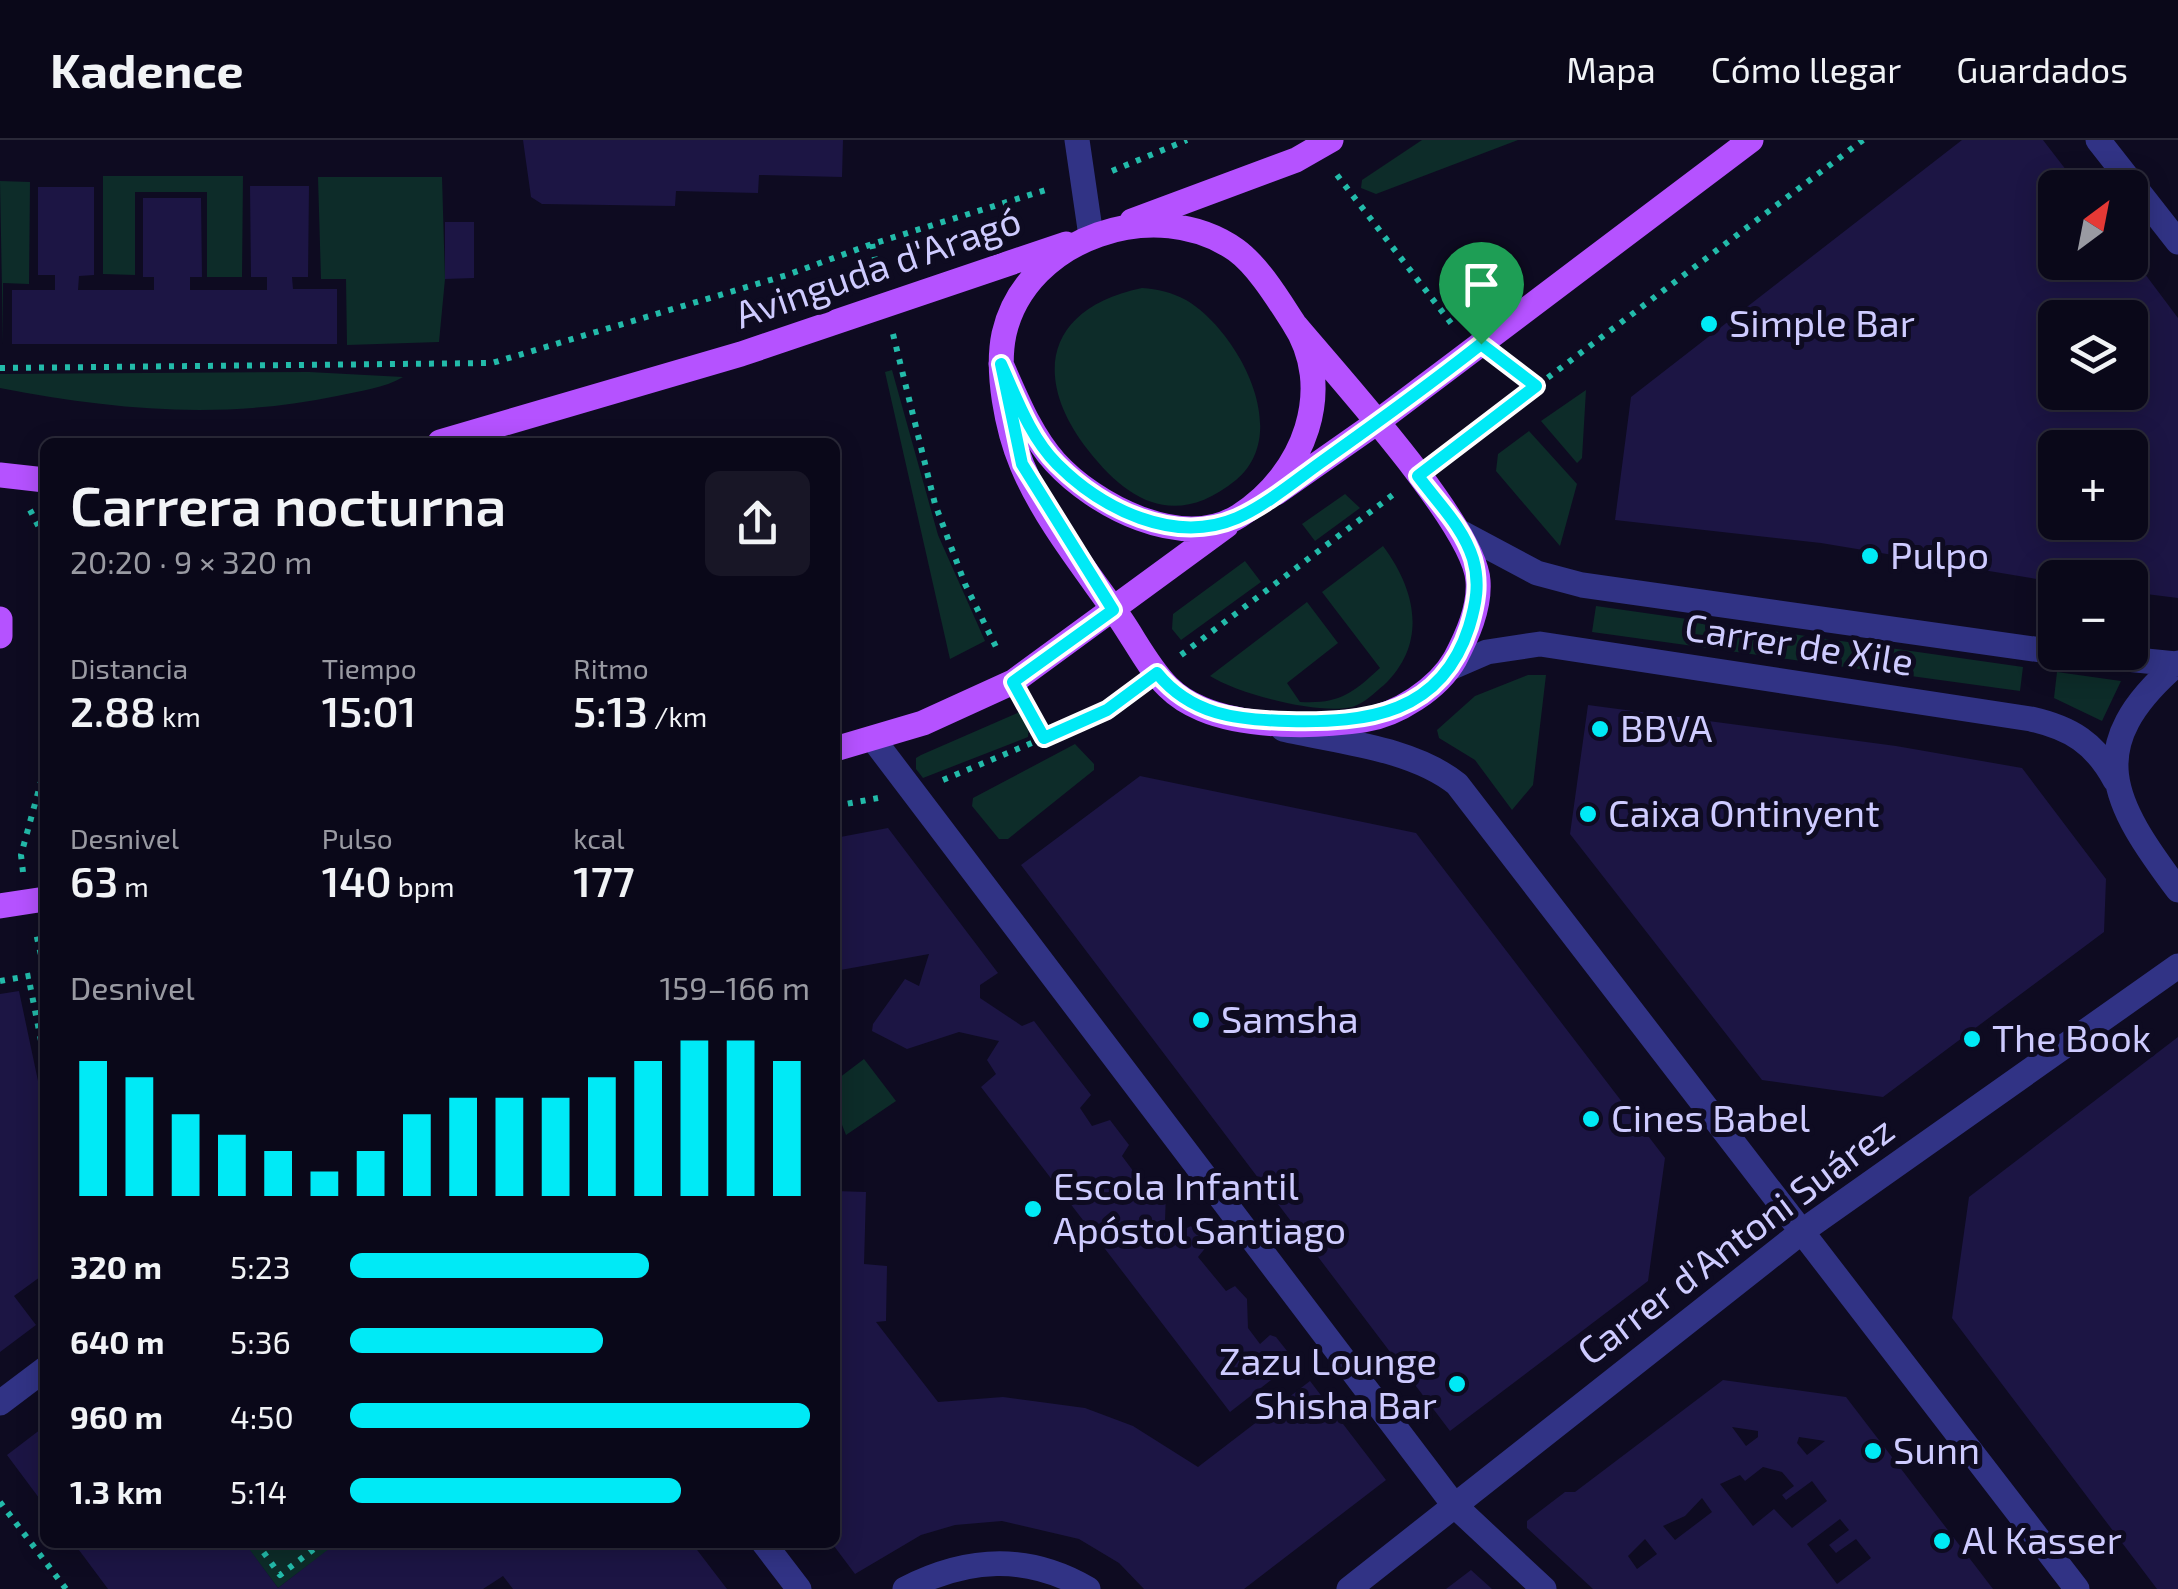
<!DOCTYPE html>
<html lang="es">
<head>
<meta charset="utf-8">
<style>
	:root { --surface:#0a0819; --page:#181626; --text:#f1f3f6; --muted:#999aa2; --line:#2a2938; --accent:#00eaf6 }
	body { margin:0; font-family:"Exo 2",sans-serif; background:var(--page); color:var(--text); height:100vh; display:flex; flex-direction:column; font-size:38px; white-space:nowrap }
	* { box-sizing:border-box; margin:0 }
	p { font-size:32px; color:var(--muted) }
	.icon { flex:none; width:55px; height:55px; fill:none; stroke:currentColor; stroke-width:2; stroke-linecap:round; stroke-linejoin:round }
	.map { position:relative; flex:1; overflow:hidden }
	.drawer { position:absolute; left:40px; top:298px; width:800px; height:1110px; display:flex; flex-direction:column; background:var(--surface); border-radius:15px; box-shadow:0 5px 25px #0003,0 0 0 2px var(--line) }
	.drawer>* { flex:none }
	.needle { width:65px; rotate:32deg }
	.fabs { position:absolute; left:2038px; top:30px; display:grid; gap:20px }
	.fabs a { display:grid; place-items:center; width:110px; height:110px; border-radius:15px; background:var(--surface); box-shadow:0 5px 25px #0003,0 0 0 2px var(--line); font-size:50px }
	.pin { position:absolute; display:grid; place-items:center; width:85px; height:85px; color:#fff; margin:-102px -42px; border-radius:50% 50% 50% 0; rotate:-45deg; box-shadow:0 0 10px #0007 }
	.pin .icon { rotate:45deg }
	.round { display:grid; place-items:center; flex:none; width:105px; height:105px; border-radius:15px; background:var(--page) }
	.overview { display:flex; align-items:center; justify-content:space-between; height:170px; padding:0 30px }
	h1 { font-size:55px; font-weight:600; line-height:75px }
	.stats { display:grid; grid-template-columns:repeat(3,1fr); gap:15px; height:170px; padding:10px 30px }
	.stats div { display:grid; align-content:center }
	.stats b { font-size:42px; font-weight:600 }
	.stats small { font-size:28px; font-weight:400 }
	.stats p { font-size:28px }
	.chart { height:280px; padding:20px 30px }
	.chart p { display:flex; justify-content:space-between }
	.chart svg { width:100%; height:180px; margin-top:10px; stroke:var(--accent); stroke-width:6 }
	ul { padding:0 30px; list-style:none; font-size:32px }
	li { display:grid; grid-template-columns:160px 120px 1fr; align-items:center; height:75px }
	li i { height:25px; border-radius:12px; background:var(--accent) }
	header { display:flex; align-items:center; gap:60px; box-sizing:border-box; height:140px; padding:0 50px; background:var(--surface); border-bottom:2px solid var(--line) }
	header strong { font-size:48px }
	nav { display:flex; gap:55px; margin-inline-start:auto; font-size:35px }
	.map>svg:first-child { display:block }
	.green { fill:#0d2c29 }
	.building { fill:#1c1544; fill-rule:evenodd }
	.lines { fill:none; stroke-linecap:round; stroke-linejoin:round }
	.path { stroke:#23bbaa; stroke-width:6; stroke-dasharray:5 8; stroke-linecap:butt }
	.minor { stroke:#313385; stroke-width:25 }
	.major { stroke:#b552ff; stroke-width:25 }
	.route-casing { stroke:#fff; stroke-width:20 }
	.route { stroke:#00eaf6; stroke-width:12 }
	.poi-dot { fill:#00eaf6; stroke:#0e0b21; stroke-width:4 }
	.labels { text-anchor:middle; stroke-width:10; stroke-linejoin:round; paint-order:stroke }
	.street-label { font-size:38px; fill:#cecbff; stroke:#0e0b21 }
	.poi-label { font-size:38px; fill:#cecbff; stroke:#0e0b21; text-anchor:start }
</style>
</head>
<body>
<header>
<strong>Kadence</strong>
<nav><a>Mapa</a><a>Cómo llegar</a><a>Guardados</a></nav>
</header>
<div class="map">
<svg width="2178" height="1449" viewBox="0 0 2178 1449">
	<rect width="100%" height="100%" fill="#0e0b21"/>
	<path class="green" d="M1422,0H1518L1376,54L1361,48L1362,40Z
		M103,36H243L242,137H207V52H135V135L103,134Z
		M318,37H442L445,139L439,202L347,205L346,139H321Z
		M0,41L30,42L29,144L3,143V204Z
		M1142,148C1158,149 1171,152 1186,160C1236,189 1294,292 1236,340C1177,388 1130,364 1088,310C1031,237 1046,168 1142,148Z
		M892,230L938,395L985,501L950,519L885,232Z
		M309,232L403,237C385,248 359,251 337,256C222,280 114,270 0,248V234Z
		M1586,250L1582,318L1577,323L1541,281Z
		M1529,291L1577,344L1560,406L1496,331L1498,314Z
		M1345,354L1360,368L1315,401L1302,384Z
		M1383,406C1416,450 1428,503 1384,545C1374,553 1365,563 1352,567C1319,575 1238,554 1210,536L1307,462L1338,503L1287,543L1300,562C1339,564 1352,554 1380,528L1322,452Z
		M1245,421L1261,442L1181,500L1172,489L1173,474Z
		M1596,466L2023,527L2020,551L1592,492Z
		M2057,532L2121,541L2102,581L2054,558Z
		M1528,535H1546L1533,645L1512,670L1475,620L1439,598L1437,590L1475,556Z
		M1022,571L1029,583L1028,597L923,638L916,629V618L921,615Z
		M1075,604L1094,624V630L1008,699H999L972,666L973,658Z
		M864,919L896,961L846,995L835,967V941Z
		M244,1403H338L278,1448Z"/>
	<path class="building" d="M523,0H843L842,37L759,35L758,53L676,51L675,66L542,64L531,57Z
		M1962,0H2043L2080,48H2055V122H2130V114L2178,178V458L2130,452V438H2055V442L1821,403L1615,380L1631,257ZM2055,178H2130V252H2055ZM2055,308H2130V382H2055Z
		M250,46H309L308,137H292L293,149H337V204H12V150H55V135H38V47H94V135L79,136L78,150H154V137H143V58H201L202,137H190V150H267V137H251Z
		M445,82H474V138L445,139Z
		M1588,565L1896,606L2022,628L2106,739L2104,792L1883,957L1762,940L1570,694Z
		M1140,636L1416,693L1665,1018L1648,1141L1450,1291L1021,725Z
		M888,688L998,833L980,845V858L1022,886L1034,881L1091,955L1080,968L1092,986L1110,980L1129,1005L1122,1016L1142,1043L1151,1037L1166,1053L1165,1081L1175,1094L1191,1086L1207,1106L1198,1117L1226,1151L1235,1146L1247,1159L1248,1188L1260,1204L1270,1195L1276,1197L1291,1216L1285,1229L1230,1272L981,947L996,934L987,920L999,901L959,892L907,909L872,891L873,884L905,839L919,846L929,814L835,831V698Z
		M19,851L45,974V1145L40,1137L14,1156L36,1185L0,1212V854Z
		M2178,897V1449H2157L1952,1178L1969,1057Z
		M835,1051L866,1052L864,1124L887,1126L886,1181L876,1182L938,1262L1003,1257L1085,1268L1133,1286L1198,1327L1310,1241L1386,1340L1244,1449H1144L1119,1423L1079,1399L1002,1381L955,1385L921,1395L855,1434L831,1402H835Z
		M1723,1240L1846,1257L1993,1449H1593L1527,1388V1381L1565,1352H1575ZM1732,1287L1758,1291V1297L1746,1306ZM1799,1297L1825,1301L1807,1315L1797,1303ZM1763,1327L1782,1332L1794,1346L1782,1355L1786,1360L1812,1341L1827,1361L1792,1388L1774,1369L1753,1386L1720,1344L1740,1335L1745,1341ZM1702,1358L1712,1372L1675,1400L1663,1386L1685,1376ZM1840,1379L1849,1390L1829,1405L1836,1413L1856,1399L1871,1418L1837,1444L1807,1404ZM1645,1399L1657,1414L1637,1429L1628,1416Z
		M45,1286V1366L7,1315Z
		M73,1402H244L278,1448L338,1402H691L727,1449H513L503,1436L483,1449H108Z
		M1471,1430L1492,1449H1446Z"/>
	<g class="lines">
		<path class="path" d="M1112,31L1187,0
			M1337,35L1454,187
			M872,104L878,134
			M893,194L935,364L965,444L999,513
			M1505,223L1536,246
			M0,228L492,223L787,135L872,104L1052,48
			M1444,316L1863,0
			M30,370L45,399
			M1181,515L1394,354
			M1028,569L1044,598
			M943,640L1087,580L1130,552
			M835,666L878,658
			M23,732L21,715L45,627
			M0,841L45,833L36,793
			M30,845L45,921
			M0,1362L66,1449
			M256,1402L280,1435L323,1402"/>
		<path class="minor" d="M1077,0L1091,96
			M2098,0L2178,102
			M1462,393L1537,433L1582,445L2055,512
			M2057,512L2176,524
			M2178,523C2080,607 2112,662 2178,750
			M1450,528L1487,512L1540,504L2031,579C2071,588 2095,603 2115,640
			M1283,589C1339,602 1412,608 1457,644L2077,1449
			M873,599L1454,1365L1544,1449
			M0,1263L45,1229
			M763,1402L799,1449
			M905,1449C967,1417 1027,1413 1088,1449
			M1349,1449L1804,1090L2178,826"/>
		<path class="major" d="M1132,81L1296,20L1331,0
			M1001,224C1016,257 1030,294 1055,322C1094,365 1182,412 1239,376C1304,335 1337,248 1293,182C1278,159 1258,126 1236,110C1157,54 1026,97 1004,194C996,232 1007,289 1022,325C1045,380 1087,431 1121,480C1136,502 1149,528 1168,547C1177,556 1190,564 1202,569C1247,588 1316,587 1364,580C1397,575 1438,549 1455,519C1467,496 1480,468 1478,441C1475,386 1336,234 1296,186
			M440,302L741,214L1066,104
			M0,335L45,340
			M1276,353L1376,283L1751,0
			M0,479V496
			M835,609L923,583L1013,542L1226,386
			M0,766L45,759"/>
	</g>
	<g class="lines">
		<g class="route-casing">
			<path id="route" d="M1481,204L1536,246L1418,336C1438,363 1463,387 1473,419C1480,443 1476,464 1469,487C1441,574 1368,583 1288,581C1237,580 1191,575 1157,533L1107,570L1044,598L1013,542L1113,470L1022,324L1001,224C1016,257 1030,297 1057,324C1102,369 1174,405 1237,378C1266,365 1295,341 1320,323C1375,284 1429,245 1481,204Z"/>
		</g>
		<use href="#route" class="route"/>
	</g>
	<g class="poi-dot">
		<circle cx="1709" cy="184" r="10"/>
		<circle cx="1870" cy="416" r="10"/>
		<circle cx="1600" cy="589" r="10"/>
		<circle cx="1588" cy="674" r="10"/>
		<circle cx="1201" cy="880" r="10"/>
		<circle cx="1972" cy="899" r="10"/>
		<circle cx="1591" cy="979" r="10"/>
		<circle cx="1033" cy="1069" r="10"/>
		<circle cx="1457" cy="1244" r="10"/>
		<circle cx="1873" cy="1311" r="10"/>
		<circle cx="1942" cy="1401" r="10"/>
	</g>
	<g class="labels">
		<g class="street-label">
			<text transform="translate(878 128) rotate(-19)" y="13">Avinguda d'Aragó</text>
			<text transform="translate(1799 505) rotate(9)" y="13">Carrer de Xile</text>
			<text transform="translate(1736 1101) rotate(-37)" y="13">Carrer d'Antoni Suárez</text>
		</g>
		<g class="poi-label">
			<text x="1729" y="197">Simple Bar</text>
			<text x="1890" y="429">Pulpo</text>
			<text x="1620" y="602">BBVA</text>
			<text x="1608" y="687">Caixa Ontinyent</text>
			<text x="1221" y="893">Samsha</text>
			<text x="1992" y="912">The Book</text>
			<text x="1611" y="992">Cines Babel</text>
			<text x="1053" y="1060">Escola Infantil<tspan x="1053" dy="44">Apóstol Santiago</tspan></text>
			<text x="1437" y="1235" text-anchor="end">Zazu Lounge<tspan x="1437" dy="44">Shisha Bar</tspan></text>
			<text x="1893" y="1324">Sunn</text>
			<text x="1962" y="1414">Al Kasser</text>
		</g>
	</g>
</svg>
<div class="fabs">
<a><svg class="needle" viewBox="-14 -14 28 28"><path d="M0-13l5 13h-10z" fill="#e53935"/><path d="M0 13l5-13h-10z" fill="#999aa2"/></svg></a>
<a><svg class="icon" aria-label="layers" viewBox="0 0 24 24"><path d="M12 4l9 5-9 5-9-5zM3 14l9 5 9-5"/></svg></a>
<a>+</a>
<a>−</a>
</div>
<div class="pin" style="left:1481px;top:204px;background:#1e9e55"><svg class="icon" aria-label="arrive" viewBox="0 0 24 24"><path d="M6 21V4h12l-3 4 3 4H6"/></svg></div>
<section class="drawer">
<div class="overview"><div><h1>Carrera nocturna</h1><p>20:20 · 9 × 320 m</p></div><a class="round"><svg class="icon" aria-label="share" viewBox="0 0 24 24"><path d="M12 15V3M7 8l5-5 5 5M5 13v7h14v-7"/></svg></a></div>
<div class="stats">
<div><p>Distancia</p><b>2.88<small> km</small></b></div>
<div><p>Tiempo</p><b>15:01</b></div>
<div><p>Ritmo</p><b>5:13<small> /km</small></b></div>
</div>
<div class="stats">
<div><p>Desnivel</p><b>63<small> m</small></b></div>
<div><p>Pulso</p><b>140<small> bpm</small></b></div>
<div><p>kcal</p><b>177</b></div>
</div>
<div class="chart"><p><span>Desnivel</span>159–166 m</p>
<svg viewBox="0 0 160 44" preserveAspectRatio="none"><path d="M5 44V11M15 44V15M25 44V24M35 44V29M45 44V33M55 44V38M65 44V33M75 44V24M85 44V20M95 44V20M105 44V20M115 44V15M125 44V11M135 44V6M145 44V6M155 44V11"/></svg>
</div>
<ul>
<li><b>320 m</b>5:23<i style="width:65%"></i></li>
<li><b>640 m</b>5:36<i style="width:55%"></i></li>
<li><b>960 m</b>4:50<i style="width:100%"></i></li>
<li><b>1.3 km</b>5:14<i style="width:72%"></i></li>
</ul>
</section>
</div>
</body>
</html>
